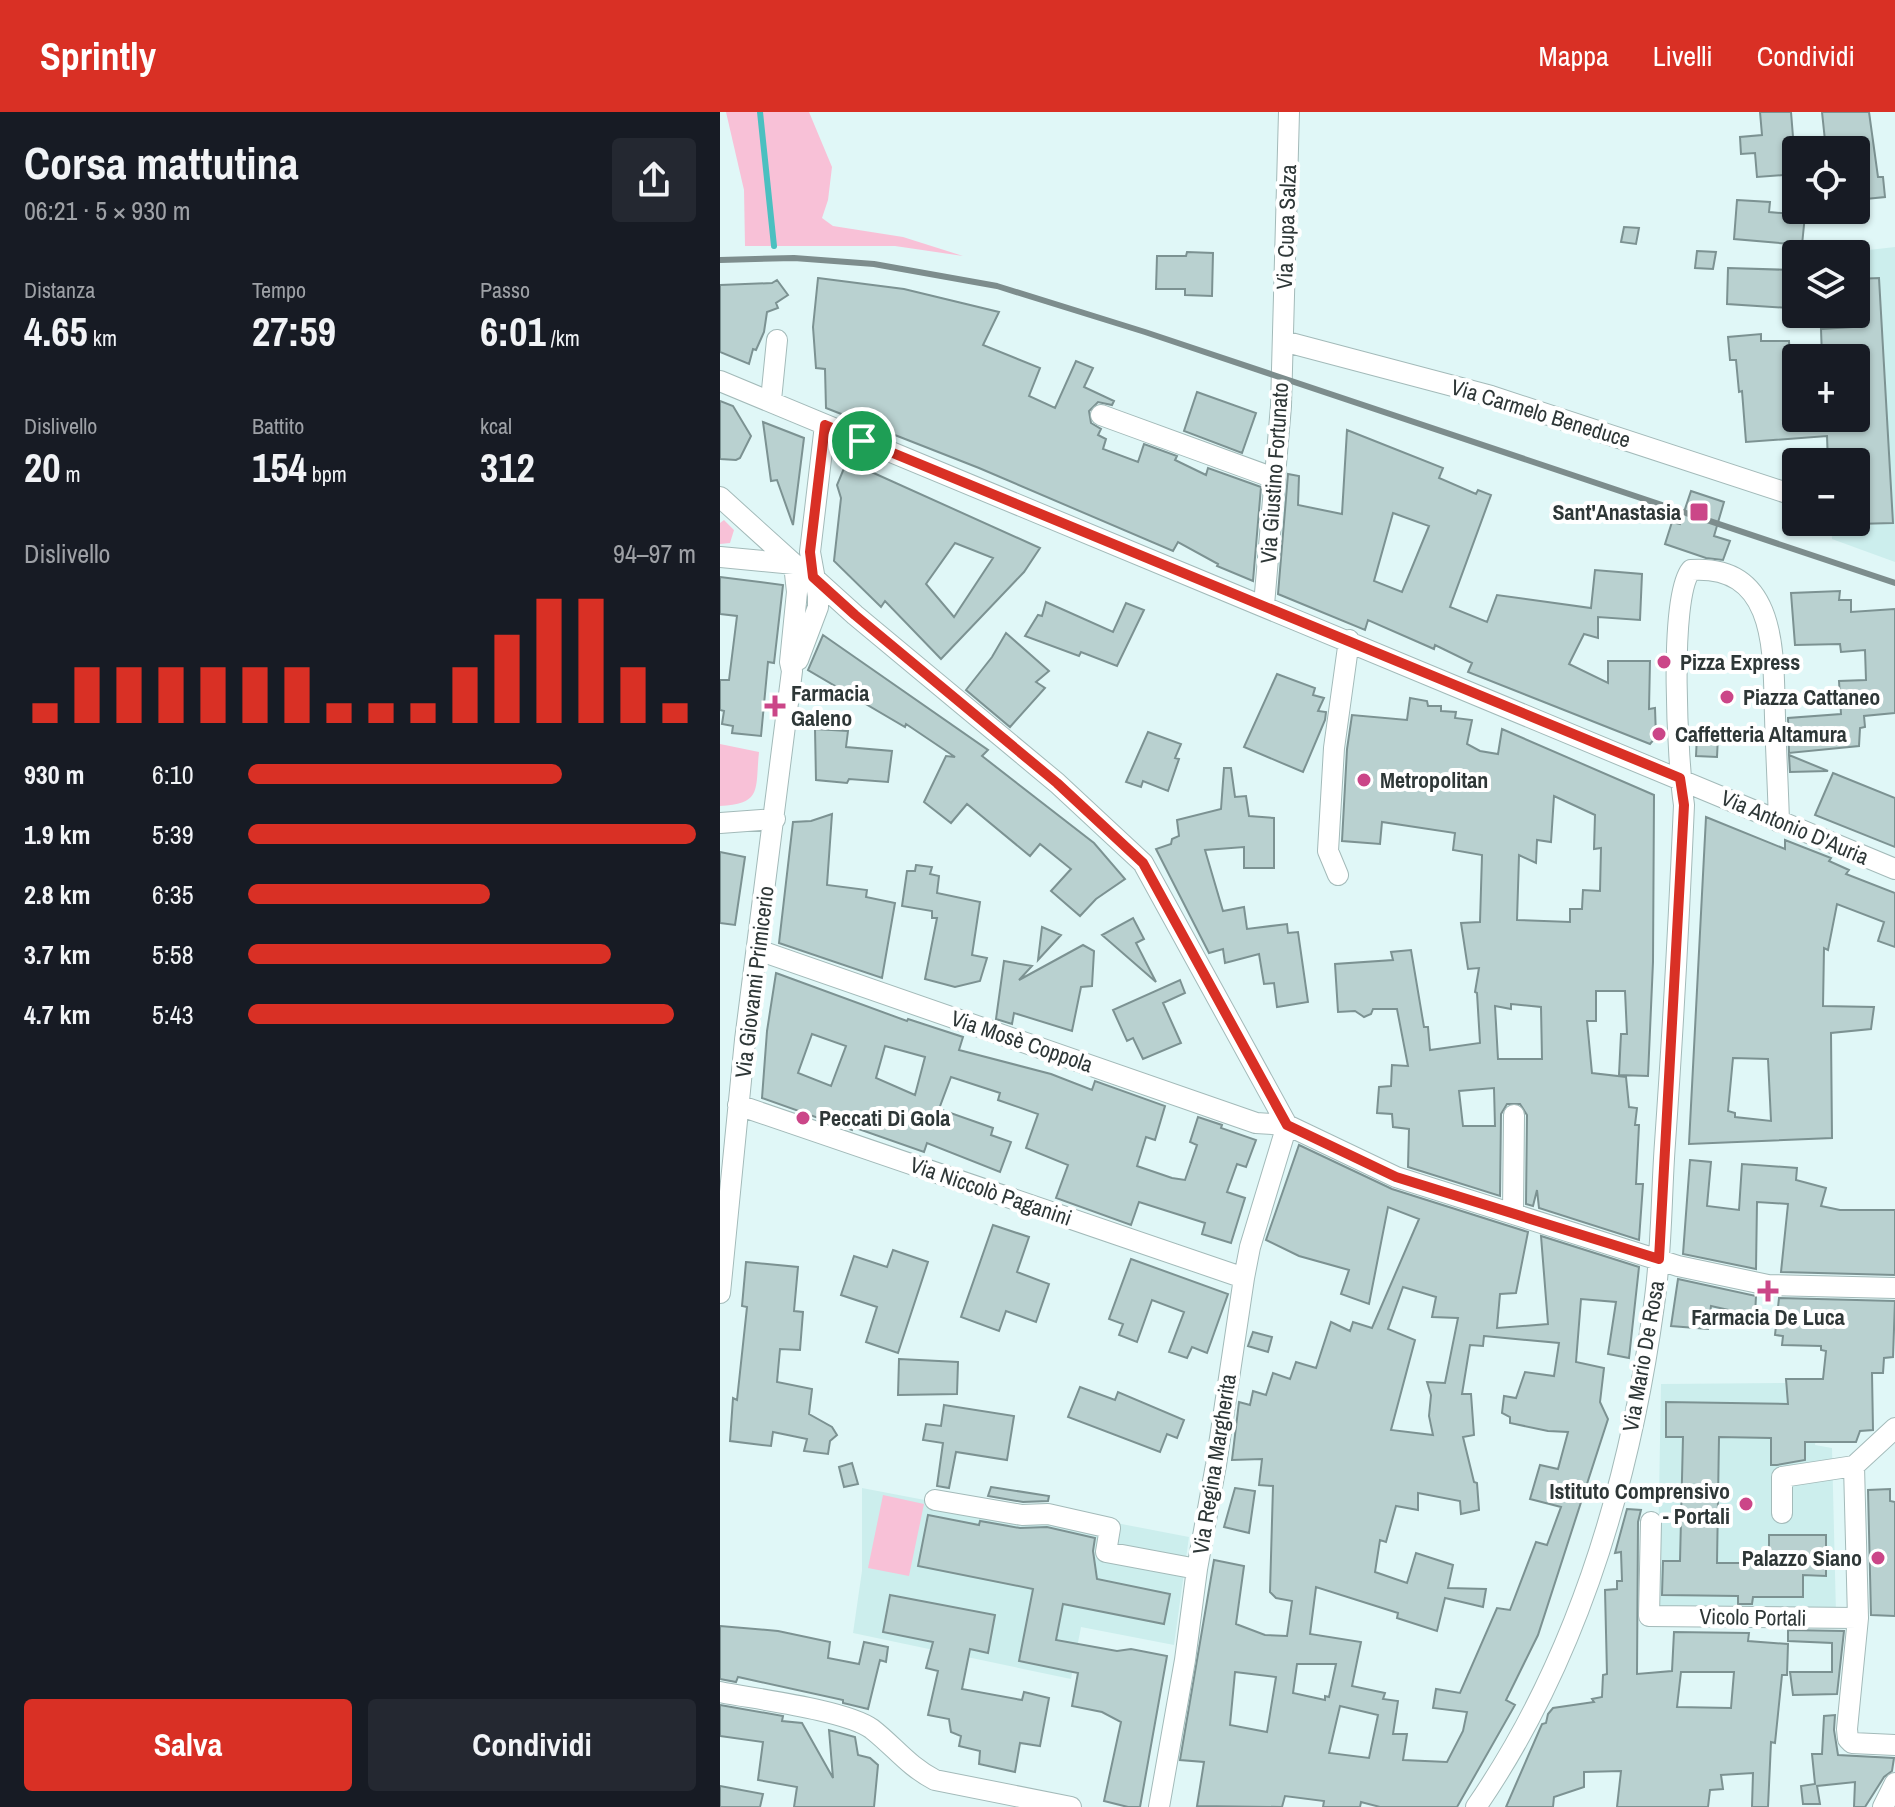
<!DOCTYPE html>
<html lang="it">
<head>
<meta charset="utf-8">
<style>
	:root { --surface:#171b24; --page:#242831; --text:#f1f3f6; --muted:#9ea1a6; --accent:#d93025 }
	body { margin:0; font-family:"Archivo Narrow",sans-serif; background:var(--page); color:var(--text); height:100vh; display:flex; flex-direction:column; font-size:30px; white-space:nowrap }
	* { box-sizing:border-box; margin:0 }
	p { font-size:26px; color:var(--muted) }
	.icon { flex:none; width:44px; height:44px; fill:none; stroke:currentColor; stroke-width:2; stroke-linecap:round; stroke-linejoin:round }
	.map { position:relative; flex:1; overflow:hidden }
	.drawer { display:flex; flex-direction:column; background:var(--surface); width:720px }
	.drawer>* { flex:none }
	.fabs { position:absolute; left:1062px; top:24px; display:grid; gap:16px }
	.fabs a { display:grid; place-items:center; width:88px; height:88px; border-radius:8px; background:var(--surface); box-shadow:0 2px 6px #0004; font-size:40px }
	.pin { position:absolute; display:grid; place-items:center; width:68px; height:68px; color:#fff; margin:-34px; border:4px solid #fff; border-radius:50%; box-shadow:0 2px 8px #0007 }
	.round { display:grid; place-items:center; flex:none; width:84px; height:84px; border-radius:8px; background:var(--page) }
	.headline { display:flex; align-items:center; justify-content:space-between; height:136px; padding:0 24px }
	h1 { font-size:44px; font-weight:800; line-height:60px }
	.stats { display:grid; grid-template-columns:repeat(3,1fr); gap:12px; height:136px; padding:8px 24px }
	.stats div { display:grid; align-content:center }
	.stats b { font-size:40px; font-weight:800 }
	.stats small { font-size:22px; font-weight:400 }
	.stats p { font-size:22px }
	.chart { height:224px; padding:16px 24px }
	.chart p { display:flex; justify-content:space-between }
	.chart svg { width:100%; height:144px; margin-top:8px; stroke:var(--accent); stroke-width:6 }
	.primary-button { display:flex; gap:16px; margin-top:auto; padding:16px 24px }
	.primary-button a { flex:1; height:92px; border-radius:8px; background:var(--accent); color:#fff; font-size:32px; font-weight:800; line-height:92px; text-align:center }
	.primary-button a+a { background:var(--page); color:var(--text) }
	ul { padding:0 24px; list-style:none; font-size:26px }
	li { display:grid; grid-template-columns:128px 96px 1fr; align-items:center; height:60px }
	li i { height:20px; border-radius:10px; background:var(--accent) }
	header { display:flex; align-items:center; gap:48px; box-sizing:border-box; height:112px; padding:0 40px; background:var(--accent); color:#fff }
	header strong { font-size:38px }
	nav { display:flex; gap:44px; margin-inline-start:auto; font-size:28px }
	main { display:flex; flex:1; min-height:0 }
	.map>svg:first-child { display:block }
	.built { fill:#cceeed }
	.green { fill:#f8c1d7 }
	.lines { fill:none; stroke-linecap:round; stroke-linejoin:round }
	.stream { stroke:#4bc0c0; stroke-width:6 }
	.building { fill:#b9d1d0; stroke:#7c9292; stroke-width:2; fill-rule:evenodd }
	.minor-casing { stroke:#a3bab9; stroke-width:22 }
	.minor { stroke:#fff; stroke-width:20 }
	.rail { stroke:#7d8d8d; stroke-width:6 }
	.route-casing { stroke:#fff; stroke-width:16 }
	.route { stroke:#d93025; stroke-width:10 }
	.poi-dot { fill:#cb4688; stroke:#fff; stroke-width:3 }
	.labels { text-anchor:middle; stroke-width:8; stroke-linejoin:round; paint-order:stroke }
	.street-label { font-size:22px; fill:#2e3737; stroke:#fff }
	.poi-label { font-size:22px; font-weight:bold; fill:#2e3737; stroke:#fff; text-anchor:start }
</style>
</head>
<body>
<header>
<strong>Sprintly</strong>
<nav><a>Mappa</a><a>Livelli</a><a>Condividi</a></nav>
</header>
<main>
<section class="drawer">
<div class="headline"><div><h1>Corsa mattutina</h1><p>06:21 · 5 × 930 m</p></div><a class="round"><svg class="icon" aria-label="share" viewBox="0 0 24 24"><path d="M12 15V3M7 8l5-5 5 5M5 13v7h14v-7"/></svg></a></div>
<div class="stats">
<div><p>Distanza</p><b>4.65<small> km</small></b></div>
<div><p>Tempo</p><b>27:59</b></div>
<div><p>Passo</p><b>6:01<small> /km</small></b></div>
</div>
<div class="stats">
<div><p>Dislivello</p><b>20<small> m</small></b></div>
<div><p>Battito</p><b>154<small> bpm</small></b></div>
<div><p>kcal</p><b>312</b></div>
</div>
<div class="chart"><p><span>Dislivello</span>94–97 m</p>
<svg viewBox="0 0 160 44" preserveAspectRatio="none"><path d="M5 44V38M15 44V27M25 44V27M35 44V27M45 44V27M55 44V27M65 44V27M75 44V38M85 44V38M95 44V38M105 44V27M115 44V17M125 44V6M135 44V6M145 44V27M155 44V38"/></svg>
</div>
<ul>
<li><b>930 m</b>6:10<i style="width:70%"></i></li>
<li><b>1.9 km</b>5:39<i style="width:100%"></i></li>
<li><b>2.8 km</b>6:35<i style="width:54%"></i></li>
<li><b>3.7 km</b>5:58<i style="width:81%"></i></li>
<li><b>4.7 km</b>5:43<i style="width:95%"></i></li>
</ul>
<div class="primary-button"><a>Salva</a><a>Condividi</a></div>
</section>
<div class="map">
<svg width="1175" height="1695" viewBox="0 0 1175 1695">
	<rect width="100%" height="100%" fill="#e0f7f7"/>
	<path class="built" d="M1175,135V450L1112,427L1111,410H1136V350H1107L1105,306H1136V246H1102L1099,202H1136V142H1113Z
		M1065,1271L1066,1280L1101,1281L1095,1333L1112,1336L1116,1502L937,1499L941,1272Z
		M142,1376L210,1389L329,1398L469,1425L454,1533L361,1515L351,1567L133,1521L142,1459Z"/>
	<path class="green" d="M6,0H89L112,55L108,88L102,106L113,114L183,125L243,144L175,134H25L24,78Z
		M4,408L14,418L10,431L0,432V411Z
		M0,632L39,640C35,677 43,692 0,694Z
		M163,1383L204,1392L189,1464L148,1456Z"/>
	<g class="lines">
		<path class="stream" d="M40,0L54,134"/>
	</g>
	<path class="building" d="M1040,0H1071L1076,62L1037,65L1035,41L1021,42L1020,25L1042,23Z
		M1102,0H1149L1158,65H1163L1165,85L1136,88V38H1106Z
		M1017,88L1050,90L1049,100L1085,103L1082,133L1014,127Z
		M904,115L919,116L916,132L901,130Z
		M977,139L996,140L993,157L975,156Z
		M467,140L493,141L492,184L465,183V177H436L437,144H466Z
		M1008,156L1072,158L1069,196L1007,192Z
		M98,166L184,177L279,200L263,233L320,256L309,284L335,296L356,249L373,256L364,275L394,289L392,293L378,290L369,299L371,311L381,317L378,323L386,327L383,337L418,350L424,332L457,344L455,348L486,363L488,356L541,375L533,469L497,454L498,452L458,430L453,439L259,356L106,296L105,257L96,256L93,215Z
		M1159,166L1173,411L1136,412V350H1108L1107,324L1026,330L1022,279L1019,280L1016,248H1010L1008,225L1041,222V229H1069L1070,249L1064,250L1068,309L1136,306V246H1102L1101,217L1132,215V202H1136V167Z
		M57,168L68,183L56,191L58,196L47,200L44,220L36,238L33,237L29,252L0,240V173L52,171Z
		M477,280L536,301L522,341L464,319Z
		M0,289L13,294L31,324L20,346L16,348L0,347Z
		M43,310L84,326L73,413L57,368L51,369Z
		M627,318L723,356L719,366L756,382L758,378L771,383L730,495L767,510L777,483L871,496L875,458L922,462L920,508L878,505V526L864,522L849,552L888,571V549H930L929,597L935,596L936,625L930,632L748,560L752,551L715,533L714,537L648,508L645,518L558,482L568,362L579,364L578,393L622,402ZM673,401L709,414L682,480L654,469Z
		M127,349L320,436L304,460L221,547L165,489L161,495L114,449L121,386L117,373ZM235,431L273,446L234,505L206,472Z
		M971,379L1004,390L994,424L1010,429L1003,448L986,446L945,432L952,410L960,412Z
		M0,465L63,473L54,551L48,550L41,624L12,621L13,614L2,612L4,599L0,598V568H9L17,504L0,502Z
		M1120,479L1119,488H1131V500L1175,497V601L1144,604L1145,615L1140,616L1139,634L1069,641L1068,606L1121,602L1119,569L1146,568L1145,538L1121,540L1120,532L1075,533L1071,481Z
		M326,490L393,520L406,491L424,498L397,554L361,540L359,544L305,524L318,503L322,504Z
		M286,521L329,559L316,570L325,576L290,615L246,578L272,545Z
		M103,523L268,638L262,644L374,731L405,767L376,787L360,804L331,779L351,757L320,732L310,744L247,692L231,711L204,690L226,644L235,645L186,612L185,615L88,558Z
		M557,562L595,576L593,583L604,586L598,599L606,600L605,608L583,660L524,635Z
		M690,586L707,589L708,594H721V599L736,600L735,606L752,608L747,632L760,639L778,642L782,617L934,683L933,850L928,964L899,963L901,922H907L905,879H876V909H867L872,961L906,965L909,995L917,996L915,1013H919L916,1072H923L919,1128L819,1096L817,1078L813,1094L806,1092L807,1003L800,992H787L781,1002L780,1084L688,1055L689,1017L673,1015L672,1002L657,1001L659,975L671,974L672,953L688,954L677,897H653L651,902L644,905L635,899L618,900L615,852L673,848L671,840L691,838L704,915H708L710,938L760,931L757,881L755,880L759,856L748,857L741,811L760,810L762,743L733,738L735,721L662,710L660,732L622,729L627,637L632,603L687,608ZM834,684L875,703L874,737L881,736L880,779L863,778L862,797H850V810L797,808L799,743L816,751L817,728L831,730ZM791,892L821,895L822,947H778L775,894L791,897ZM774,976L775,1014H743L739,979Z
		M95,617L128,619L126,635L172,639L168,670L129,667L127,671L96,668Z
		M428,620L461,632L455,646L459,647L448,679L423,669L421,675L406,670Z
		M977,623L998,624L997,645L976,644Z
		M1069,643L1108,659L1070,660Z
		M504,656H511L515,685L526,684L529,704L554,706V756H524V735L485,738L503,799L524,795L527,817L567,812L568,821L578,820L588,890L557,895L554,871L544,872L539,842L505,851L503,837L489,841L436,737L451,732L452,727L459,724L457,708L501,697Z
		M1113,661L1175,686V735L1095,703Z
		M112,702L107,773L147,778L146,785L175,791L162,866L59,831L73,710L91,709Z
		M986,705L1065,737V728L1111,746L1109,749L1129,758L1126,762L1175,781V835L1158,829L1164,810L1117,792L1108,838L1104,836L1103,894L1154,895L1151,917L1111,921L1112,1026L969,1032ZM1013,946L1048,947L1051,1009L1015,1005V1001L1008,999Z
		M0,740L25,745L15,813L0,811Z
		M196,753L212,755L210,762L219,764L217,781L260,790L252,843L267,846L260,869L235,875L205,867L217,806H212V799L182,794L187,759H195Z
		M413,806L424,827L416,831L436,870L382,823Z
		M322,815L341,823L318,848Z
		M363,833L374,839L372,874L361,875L352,919L294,901L292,912L276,907L284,849L312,854L299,868Z
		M56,861L187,909L188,907L243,925L239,938L331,962L372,978L375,969L445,994L435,1028L426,1025L417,1054L452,1066L465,1068L477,1033L470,1030L478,1005L502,1013L501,1016L536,1028L526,1055L517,1052L507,1080L525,1086L511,1131L482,1122L485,1111L419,1090L411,1113L336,1086L348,1053L306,1036L318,1002L278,988L280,981L231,965L219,997L273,1016L271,1023L291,1030L280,1060L207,1031L204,1040L133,1015L132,1018L42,986L47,919ZM92,922L126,934L111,974L78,961ZM165,934L205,945L195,983L156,966Z
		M460,868L465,881L443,891L461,931L423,947L413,926L407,929L393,898Z
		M579,1033L672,1077L808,1120L796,1181L780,1182L777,1216L828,1212L821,1124L919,1155L909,1246L888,1242L896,1190L861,1187L856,1250L884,1256L880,1290L888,1307L818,1523L786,1588L795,1593L737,1695H660L641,1690L640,1695H603L604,1689L565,1684L562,1695L477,1694L484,1650L460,1648L494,1448L524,1454L516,1512L545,1523L567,1524L572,1489L556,1486L550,1480L553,1374L539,1373L542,1347L512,1348L519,1290L530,1293L533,1279L546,1283L553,1261L570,1267L576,1250L596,1256L611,1210L630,1219L633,1210L652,1216L699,1107L668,1095L649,1192L621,1182L629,1158L579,1144L546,1128ZM683,1175L716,1185L712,1205L738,1206L725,1271L707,1270L711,1283L709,1304L713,1323L671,1318L695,1228L668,1217ZM764,1224L839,1231L834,1264L805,1260L796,1286L784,1284L782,1301L790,1305V1311L828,1319L848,1320L838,1357L820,1353L810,1387L841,1395L827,1433L816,1430L790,1498L777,1496L740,1581L716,1577L713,1596L747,1600L743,1619L727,1650L683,1648L687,1622H673L678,1589L663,1587L665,1581L632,1574L641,1530L590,1522L596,1475L678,1501L677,1506L717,1519L725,1486L763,1495L766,1477L728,1476L733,1453L696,1441L687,1471L655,1460L660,1428L666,1430L676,1394L698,1398V1381L740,1389L741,1402L759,1398L757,1371L754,1370L743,1325L754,1323L751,1282H742L750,1233L763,1234ZM577,1552H616L609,1585L605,1584V1588L573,1581ZM515,1560L556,1565L547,1620L510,1613ZM620,1594L658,1603L649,1646L609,1641Z
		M970,1048L991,1050L987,1094L1019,1098L1022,1052L1077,1056L1076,1068L1106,1076L1101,1094L1120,1098H1175V1163L1061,1160L1068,1092L1037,1090L1036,1157L963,1142Z
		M273,1113L309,1125L297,1160L329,1172L316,1210L286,1199L279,1219L241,1205Z
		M173,1138L208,1150L178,1241L146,1230L157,1195L121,1183L134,1144L167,1155Z
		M411,1147L508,1182L487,1241L472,1235L467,1246L449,1240L464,1200L432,1188L417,1230L399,1223L403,1212L389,1207Z
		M26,1150L78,1155L74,1199L83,1200L80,1238L60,1237L57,1270L92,1277L89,1302L112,1315L117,1323L110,1329L108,1342L84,1339L87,1327L53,1320L51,1334L10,1329L13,1286L17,1288L27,1195L22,1194Z
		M958,1167L1036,1184L1035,1204L991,1194L988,1217L951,1214Z
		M1059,1186L1175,1189L1173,1245L1164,1246L1163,1261H1152L1153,1318L1140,1319L1136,1330H1085V1348L1057,1353H1051V1326L999,1325L997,1451H1049V1423H1106V1464L1083,1463V1485H1033L1032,1492H1018V1484L942,1483L943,1449H960L963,1325H946V1290L1068,1292L1066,1267H1103L1106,1239L1101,1238V1234L1062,1233L1063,1224L1055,1223Z
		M533,1220L552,1225L548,1240L528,1234Z
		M179,1247L238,1250L237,1282L178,1283Z
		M360,1275L395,1288L398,1280L464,1308L457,1326L447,1322L440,1340L348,1305Z
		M224,1293L294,1304L287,1348L236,1340L229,1376L217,1374L223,1331L203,1328L206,1312L221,1314Z
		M132,1351L138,1372L124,1375L119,1355Z
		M271,1375L329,1384L328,1389L303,1390L268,1384Z
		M515,1376L535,1379L529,1421L504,1415Z
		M1170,1377V1389L1175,1390V1504L1151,1503L1148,1378Z
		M907,1397L921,1398L918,1410L917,1562L952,1559L954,1520L1029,1521L1028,1529L1068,1532L1067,1563H1062L1055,1631L1051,1630L1048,1695H1032L1033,1661L1001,1663L1003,1677L990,1678L988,1695H897L901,1659L864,1660V1675L834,1685L833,1695H786L822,1612L826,1611L828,1602L833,1596L874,1590L872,1587L882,1585L883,1563L887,1562L885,1478L897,1477V1469H902L901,1440L895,1441ZM961,1560H1014L1011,1596L957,1595Z
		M208,1403L259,1413L260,1409L300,1416L327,1415L375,1426L373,1439L377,1467L450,1482L444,1512L343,1492L336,1528L397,1539L411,1537L447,1544L420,1695H408L384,1689L401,1610L382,1600L352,1594L358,1561L299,1549L313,1477L198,1454Z
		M170,1483L275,1503L268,1541L250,1537L242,1577L302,1588L304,1580L329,1586L320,1634L300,1631L295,1660L259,1652L260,1639L239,1634L241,1624L231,1620L229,1607L208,1603L218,1559L206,1556L213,1530L163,1520Z
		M0,1514L58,1519L110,1530L108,1546L139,1552L144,1530L168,1535L166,1550L160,1548L148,1597L123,1591V1588L18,1565L16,1570L0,1567Z
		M1068,1518L1124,1519L1117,1582L1073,1583L1070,1560H1112V1531L1068,1529Z
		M0,1593L63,1604L62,1609L82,1611L113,1666L109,1618L135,1625L138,1643L150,1646L158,1653L154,1695H74L77,1675L38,1668L43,1630L0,1624Z
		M1115,1603L1114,1618L1118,1643L1174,1646L1172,1659L1164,1665L1145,1695H1134L1135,1670L1097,1674L1100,1692H1083L1081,1674L1095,1672L1092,1642H1102L1104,1604Z
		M0,1674L43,1682L40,1695H0Z"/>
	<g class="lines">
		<g class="minor-casing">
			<path id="minor" d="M563,229L771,284L1076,384
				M0,269L1175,757
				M51,288L57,228
				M381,303L554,366
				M0,385L74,452L93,465L135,503L337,671L423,751L567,1013L676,1065L958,1154L1048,1173L1175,1176
				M0,445L74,452L77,480L70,550L72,559L25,928L0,1181
				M544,493L561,294L569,0
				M78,548L98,495V484L90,440L105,313
				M0,711L55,707
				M618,763L608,739L614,636L629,528
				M38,838L536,1011L567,1013L530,1135L524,1166L496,1353L477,1457L465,1548L439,1695
				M18,993L524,1166
				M793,1101L794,1003
				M1175,1316L1134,1354L1138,1506L1127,1617L1128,1627L1132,1631L1175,1633
				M215,1388L302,1403L328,1402L390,1416L386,1440L477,1457
				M1062,1401V1365L1134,1354
				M931,1410L929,1504L1138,1506
				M0,1580C35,1587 126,1598 152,1617C175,1635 188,1654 215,1668L351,1695
				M756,1695C857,1548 910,1369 934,1193C942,1139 941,1085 945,1031C953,918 959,806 964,693C958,653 948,486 971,458C1059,452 1053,544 1055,605C1056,640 1058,675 1059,710
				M1163,1695L1175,1671"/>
		</g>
		<use href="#minor" class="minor"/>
		<path class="rail" d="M0,148L74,146L154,152L277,174L425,220L1175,471"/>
	</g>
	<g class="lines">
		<g class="route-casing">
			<path id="route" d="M105,313L960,666L964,693L939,1147L676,1065L567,1013L423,751L337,671L135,503L93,465L90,440Z"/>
		</g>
		<use href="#route" class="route"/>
	</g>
	<g class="poi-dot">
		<rect x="969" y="390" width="20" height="20" rx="4"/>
		<circle cx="944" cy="550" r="8"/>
		<circle cx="1007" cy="585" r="8"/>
		<path d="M51 582h8v8h8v8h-8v8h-8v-8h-8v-8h8z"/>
		<circle cx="939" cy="622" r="8"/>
		<circle cx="644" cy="668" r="8"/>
		<circle cx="83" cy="1006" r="8"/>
		<path d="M1044 1167h8v8h8v8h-8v8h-8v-8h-8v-8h8z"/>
		<circle cx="1026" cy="1392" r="8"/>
		<circle cx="1158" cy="1446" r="8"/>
	</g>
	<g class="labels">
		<g class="street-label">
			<text transform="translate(566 115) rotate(-88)" y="8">Via Cupa Salza</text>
			<text transform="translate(821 301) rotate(17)" y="8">Via Carmelo Beneduce</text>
			<text transform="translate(554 361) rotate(-86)" y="8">Via Giustino Fortunato</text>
			<text transform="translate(1075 715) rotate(23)" y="8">Via Antonio D'Auria</text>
			<text transform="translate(34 870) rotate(-83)" y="8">Via Giovanni Primicerio</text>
			<text transform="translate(302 929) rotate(19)" y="8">Via Mosè Coppola</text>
			<text transform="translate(271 1079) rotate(19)" y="8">Via Niccolò Paganini</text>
			<text transform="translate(923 1244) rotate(-80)" y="8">Via Mario De Rosa</text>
			<text transform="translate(494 1352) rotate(-81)" y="8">Via Regina Margherita</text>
			<text transform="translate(1033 1505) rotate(1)" y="8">Vicolo Portali</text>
		</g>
		<g class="poi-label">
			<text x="961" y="408" text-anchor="end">Sant'Anastasia</text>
			<text x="960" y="558">Pizza Express</text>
			<text x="71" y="589">Farmacia<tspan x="71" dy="25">Galeno</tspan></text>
			<text x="1023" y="593">Piazza Cattaneo</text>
			<text x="955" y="630">Caffetteria Altamura</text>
			<text x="660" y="676">Metropolitan</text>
			<text x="99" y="1014">Peccati Di Gola</text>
			<text x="1048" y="1213" text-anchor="middle">Farmacia De Luca</text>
			<text x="1010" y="1387" text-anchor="end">Istituto Comprensivo<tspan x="1010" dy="25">- Portali</tspan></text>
			<text x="1142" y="1454" text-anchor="end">Palazzo Siano</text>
		</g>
	</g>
</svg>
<div class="fabs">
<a><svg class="icon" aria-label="locate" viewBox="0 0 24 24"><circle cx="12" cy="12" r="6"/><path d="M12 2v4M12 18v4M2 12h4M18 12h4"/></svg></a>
<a><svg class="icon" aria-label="layers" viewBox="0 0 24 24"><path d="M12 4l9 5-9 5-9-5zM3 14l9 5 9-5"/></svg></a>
<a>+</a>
<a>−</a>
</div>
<div class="pin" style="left:142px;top:329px;background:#1e9e55"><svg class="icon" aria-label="arrive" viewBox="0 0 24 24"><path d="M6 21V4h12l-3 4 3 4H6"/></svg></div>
</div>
</main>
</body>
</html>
